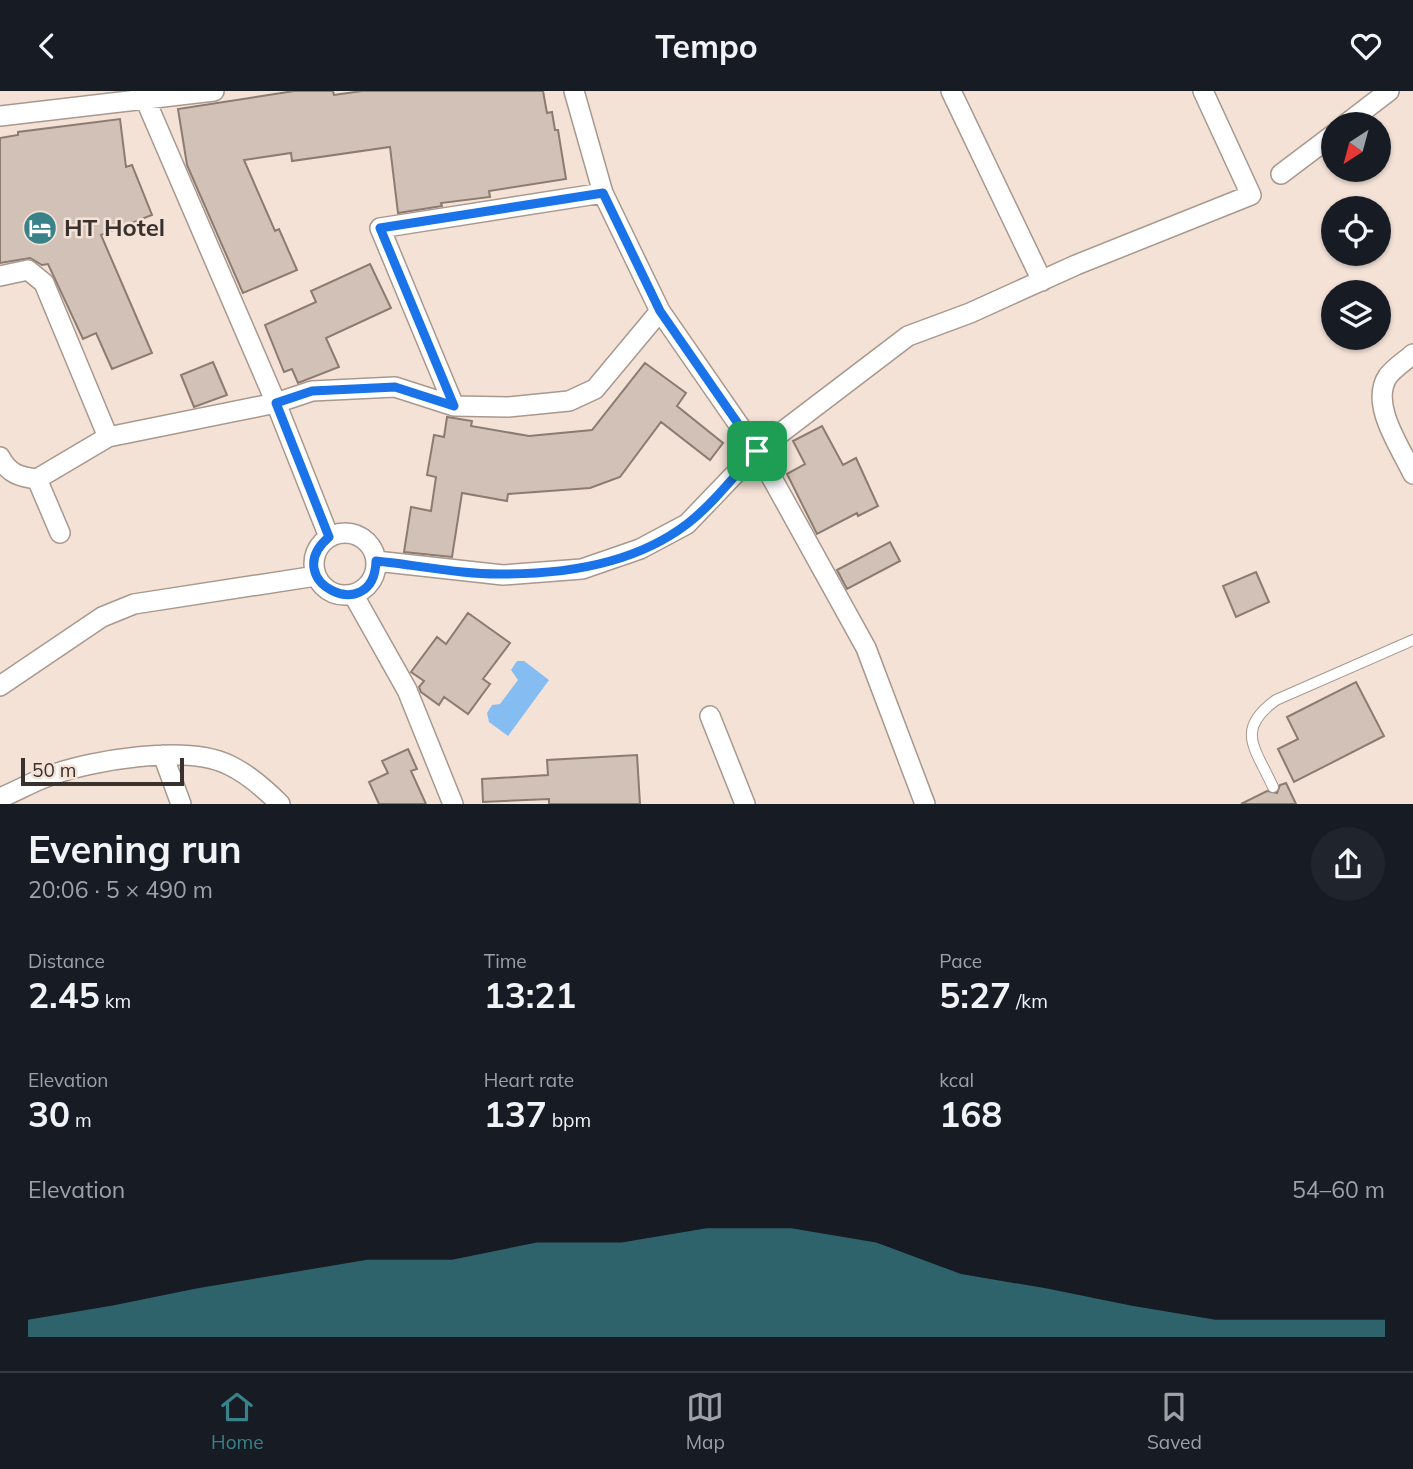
<!DOCTYPE html>
<html lang="en">
<head>
<meta charset="utf-8">
<style>
	:root { --surface:#171b24; --page:#20242c; --text:#f1f3f6; --muted:#9ea1a6; --line:#363941; --accent:#3a8289 }
	body { margin:0; font-family:Mulish,sans-serif; background:var(--page); color:var(--text); height:100vh; display:flex; flex-direction:column; font-size:26px; white-space:nowrap }
	* { box-sizing:border-box; margin:0 }
	p { font-size:23px; color:var(--muted) }
	.icon { flex:none; width:38px; height:38px; fill:none; stroke:currentColor; stroke-width:2; stroke-linecap:round; stroke-linejoin:round }
	.map { position:relative; height:713px; overflow:hidden }
	.sheet { display:flex; flex-direction:column; background:var(--surface); flex:1 }
	.sheet>* { flex:none }
	.needle { width:46px; rotate:216deg }
	.buttons { position:absolute; left:1321px; top:21px; display:grid; gap:14px }
	.buttons a { display:grid; place-items:center; width:70px; height:70px; border-radius:50%; background:var(--surface); box-shadow:0 2px 5px #0004; font-size:35px }
	.scale { position:absolute; left:21px; bottom:18px; width:163px; box-sizing:border-box; padding-left:7px; border:4px solid #38312d; border-top:0; font-size:19px; line-height:24px; white-space:nowrap; color:#38312d; -webkit-text-stroke:5px #f4e2d7; paint-order:stroke }
	.pin { position:absolute; display:grid; place-items:center; width:60px; height:60px; color:#fff; margin:-30px; border-radius:14px; box-shadow:0 4px 10px #0006 }
	.round { display:grid; place-items:center; flex:none; width:74px; height:74px; border-radius:37px; background:var(--page) }
	.headline { display:flex; align-items:center; justify-content:space-between; height:119px; padding:0 28px }
	h1 { font-size:38px; font-weight:700; line-height:52px }
	.stats { display:grid; grid-template-columns:repeat(3,1fr); gap:10px; height:119px; padding:7px 28px }
	.stats div { display:grid; align-content:center }
	.stats b { font-size:35px; font-weight:700 }
	.stats small { font-size:19px; font-weight:400 }
	.stats p { font-size:19px }
	.chart { height:196px; padding:14px 28px }
	.chart p { display:flex; justify-content:space-between }
	.chart svg { width:100%; height:126px; margin-top:7px; fill:var(--accent); opacity:.7 }
	header { display:flex; justify-content:space-between; align-items:center; height:91px; padding:0 28px; background:var(--surface); font-size:32px; font-weight:700 }
	.tab-bar { display:flex; justify-content:space-around; align-items:center; height:98px; border-top:2px solid var(--line); background:var(--surface); font-size:19px; color:var(--muted) }
	.tab-bar a { display:grid; justify-items:center; gap:4px }
	.tab-bar .current { color:var(--accent) }
	.map>svg:first-child { display:block }
	.water { fill:#85bdf3 }
	.building { fill:#d2c1b6; stroke:#8b7b71; stroke-width:2 }
	.lines { fill:none; stroke-linecap:round; stroke-linejoin:round }
	.lane-casing { stroke:#a8988d; stroke-width:12 }
	.street-casing { stroke:#a8988d; stroke-width:22 }
	.lane { stroke:#fff; stroke-width:10 }
	.street { stroke:#fff; stroke-width:19 }
	.route-casing { stroke:#fff; stroke-width:14 }
	.route { stroke:#1a73e8; stroke-width:9 }
	.labels { text-anchor:middle; stroke-width:5; stroke-linejoin:round; paint-order:stroke }
	.poi-label { font-size:24px; font-weight:bold; fill:#38312d; stroke:#f4e2d7; text-anchor:start }
</style>
</head>
<body>
<header><svg class="icon" aria-label="back" viewBox="0 0 24 24"><path d="M15 5l-7 7 7 7"/></svg>Tempo<svg class="icon" aria-label="heart" viewBox="0 0 24 24"><path d="M12 20l-8-8c-3-5 5-10 8-4 3-6 11-1 8 4z"/></svg></header>
<div class="map">
<svg width="1413" height="713" viewBox="0 0 1413 713">
	<rect width="100%" height="100%" fill="#f4e2d7"/>
	<path class="water" d="M517,570H524L549,589L508,645L489,631L487,622L492,614L500,613L518,589L511,579Z"/>
	<path class="building" d="M294,0H333L334,4L362,0H543L547,22L552,21L555,39H558L566,88L489,100L490,106L441,112L442,115L398,122L390,56L292,70L291,62L244,69L275,140L279,138L297,179L243,202L187,74L178,18Z
		M120,28L126,76L132,74L152,124L101,144L152,262L112,278L96,242L83,248L48,173L42,174L30,167L0,172V47L18,44V41Z
		M370,173L391,217L326,247L339,276L298,292L292,278L284,281L265,234L316,211L311,200Z
		M213,271L227,304L194,316L181,284Z
		M645,272L686,302L677,315L723,352L710,369L661,331L620,386L590,397L508,403L507,410L462,402L452,466L404,461L411,416L431,420L436,386L427,384L434,344L444,346L447,326L472,330L471,335L529,345L592,339Z
		M822,335L843,374L856,367L878,415L858,425L857,422L817,443L787,383L805,373L793,350Z
		M890,451L900,470L847,498L837,479Z
		M1256,481L1269,511L1236,526L1223,495Z
		M468,522L510,552L483,588L490,593L468,623L444,606L439,614L421,601L419,596L424,590L411,581L437,546L446,553Z
		M1356,591L1384,645L1294,691L1278,658L1298,648L1287,626Z
		M408,658L417,678L411,680L426,713H379L369,691L388,682L382,670Z
		M637,664L640,713H549V708L483,711L482,688L548,684L547,669Z
		M1286,692L1296,713H1241L1267,700L1277,702L1280,694Z"/>
	<g class="lines">
		<g class="lane-casing">
			<path id="lane" d="M1273,696C1256,658 1234,639 1276,609L1413,549"/>
		</g>
		<g class="street-casing">
			<path id="street" d="M574,0L603,102L660,220L757,360L866,557L925,713
				M951,0L1042,190
				M146,10L276,312L329,446
				M0,25L214,0
				M1346,33L1389,0
				M1281,83L1334,43
				M0,185L28,179L44,192L108,346
				M1413,263C1405,270 1394,277 1388,285C1369,313 1401,357 1413,383
				M454,315L380,137L603,102
				M0,366C8,382 19,386 37,388L108,346L276,312L312,300L395,296L454,315L508,316L569,310L595,298L660,220
				M37,388L60,442
				M314 473a31 31 0 1 1 62 0a31 31 0 1 1-62 0Z
				M376,470L503,484L582,478L640,458L687,433L757,360L908,245L970,222L1076,174L1251,104L1203,0
				M353,503L407,599L453,713
				M0,595L102,526L134,513L316,485
				M710,625L745,713
				M163,664L181,713
				M0,707C17,700 32,691 49,685C92,669 187,653 229,674C248,683 265,698 280,713"/>
		</g>
		<use href="#lane" class="lane"/>
		<use href="#street" class="street"/>
	</g>
	<g class="lines">
		<g class="route-casing">
			<path id="route" d="M603,102L660,220L757,360C735,384 713,413 687,433C636,472 566,483 504,483C462,484 418,474 376,470C374,537 277,490 329,446L276,312L312,300L395,296L454,315L380,137Z"/>
		</g>
		<use href="#route" class="route"/>
	</g>
	<defs>
		<g id="hotel-disc" transform="scale(1.75)"><circle r="9.5" fill="#3a8289" stroke="#f4e2d7"/><path d="M-6-4.5h1.5V1H6V5H4.5V3h-9V5H-6ZM-4 0a1.8 1.8 0 1 1 3.6 0ZM.5 0V-2.5h3Q6-2.5 6 0Z" fill="#fff"/></g>
	</defs>
	<g fill-rule="evenodd">
		<use href="#hotel-disc" x="40" y="137"/>
	</g>
	<g class="labels">
		<g class="poi-label">
			<text x="64" y="145">HT Hotel</text>
		</g>
	</g>
</svg>
<div class="buttons">
<a><svg class="needle" viewBox="-14 -14 28 28"><path d="M0-13l5 13h-10z" fill="#e53935"/><path d="M0 13l5-13h-10z" fill="#9ea1a6"/></svg></a>
<a><svg class="icon" aria-label="locate" viewBox="0 0 24 24"><circle cx="12" cy="12" r="6"/><path d="M12 2v4M12 18v4M2 12h4M18 12h4"/></svg></a>
<a><svg class="icon" aria-label="layers" viewBox="0 0 24 24"><path d="M12 4l9 5-9 5-9-5zM3 14l9 5 9-5"/></svg></a>
</div>
<div class="scale">50 m</div>
<div class="pin" style="left:757px;top:360px;background:#1e9e55"><svg class="icon" aria-label="arrive" viewBox="0 0 24 24"><path d="M6 21V4h12l-3 4 3 4H6"/></svg></div>
</div>
<section class="sheet">
<div class="headline"><div><h1>Evening run</h1><p>20:06 · 5 × 490 m</p></div><a class="round"><svg class="icon" aria-label="share" viewBox="0 0 24 24"><path d="M12 15V3M7 8l5-5 5 5M5 13v7h14v-7"/></svg></a></div>
<div class="stats">
<div><p>Distance</p><b>2.45<small> km</small></b></div>
<div><p>Time</p><b>13:21</b></div>
<div><p>Pace</p><b>5:27<small> /km</small></b></div>
</div>
<div class="stats">
<div><p>Elevation</p><b>30<small> m</small></b></div>
<div><p>Heart rate</p><b>137<small> bpm</small></b></div>
<div><p>kcal</p><b>168</b></div>
</div>
<div class="chart"><p><span>Elevation</span>54–60 m</p>
<svg viewBox="0 0 160 44" preserveAspectRatio="none"><path d="M0 44V38L10 33L20 27L30 22L40 17L50 17L60 11L70 11L80 6L90 6L100 11L110 22L120 27L130 33L140 38L150 38L160 38V44z"/></svg>
</div>
</section>
<nav class="tab-bar">
<a class="current"><svg class="icon" aria-label="home" viewBox="0 0 24 24"><path d="M3 11l9-7 9 7M6 9v11h12V9"/></svg>Home</a>
<a><svg class="icon" aria-label="map" viewBox="0 0 24 24"><path d="M3 6l6-2 6 2 6-2v14l-6 2-6-2-6 2zM9 4v14M15 6v14"/></svg>Map</a>
<a><svg class="icon" aria-label="saved" viewBox="0 0 24 24"><path d="M7 4h10v16l-5-4-5 4z"/></svg>Saved</a>
</nav>
</body>
</html>
